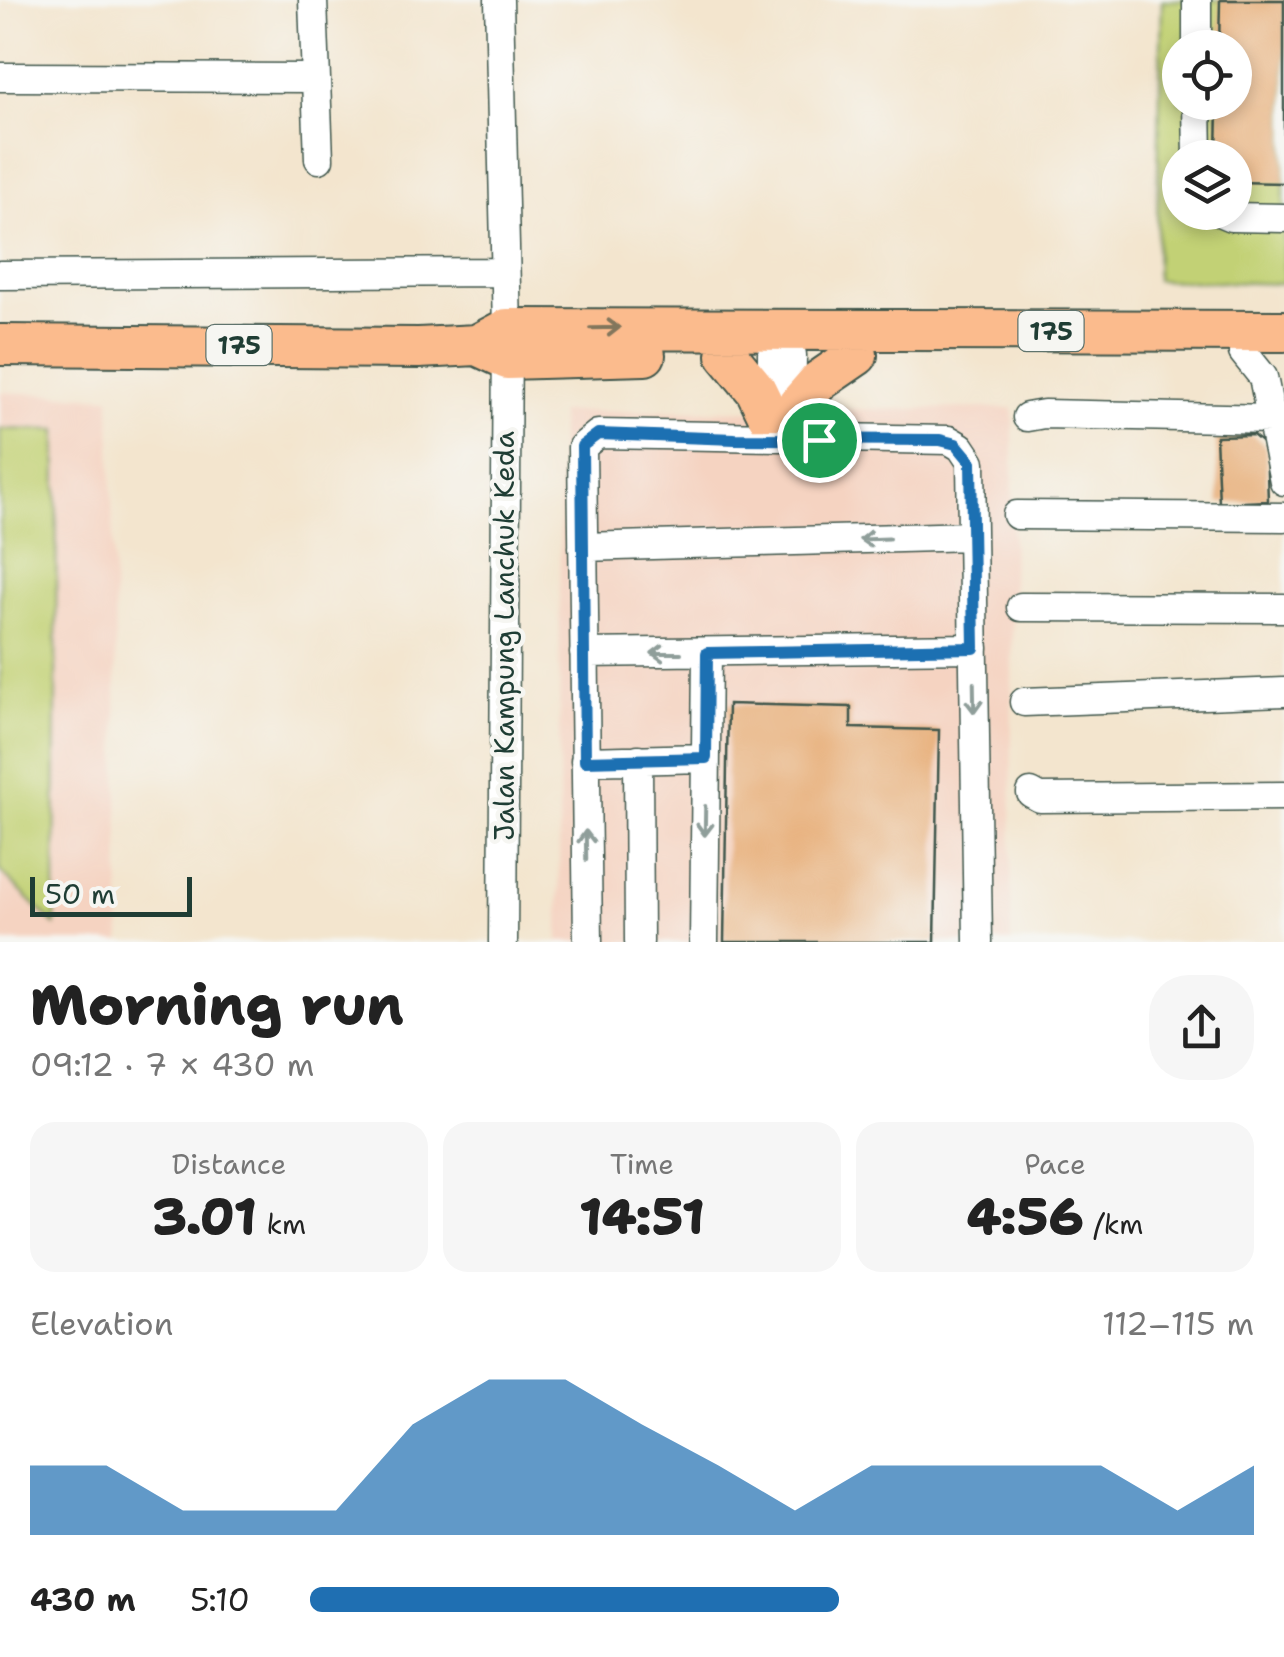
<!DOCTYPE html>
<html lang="en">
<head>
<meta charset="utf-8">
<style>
	:root { --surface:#fff; --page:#f6f6f6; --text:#222; --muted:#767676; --accent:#1f6fb2 }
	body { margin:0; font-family:"Shantell Sans",sans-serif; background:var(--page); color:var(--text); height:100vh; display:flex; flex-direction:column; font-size:38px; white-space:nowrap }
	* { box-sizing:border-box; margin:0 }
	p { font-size:32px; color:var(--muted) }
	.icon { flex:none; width:55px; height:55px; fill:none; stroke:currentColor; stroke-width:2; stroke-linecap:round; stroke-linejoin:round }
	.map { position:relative; height:942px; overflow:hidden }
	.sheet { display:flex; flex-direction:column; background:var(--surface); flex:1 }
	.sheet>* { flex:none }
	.controls { position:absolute; left:1162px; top:30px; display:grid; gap:20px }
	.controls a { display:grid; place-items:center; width:90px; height:90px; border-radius:50%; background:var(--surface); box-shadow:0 5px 15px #0003; font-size:50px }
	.scale { position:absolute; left:30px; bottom:25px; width:162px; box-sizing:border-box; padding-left:10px; border:5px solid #1f3d34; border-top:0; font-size:28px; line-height:35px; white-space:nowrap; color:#1f3d34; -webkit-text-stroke:8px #f6f6f2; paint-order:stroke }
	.pin { position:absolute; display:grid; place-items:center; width:85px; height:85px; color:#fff; margin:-42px; border:5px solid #fff; border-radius:50%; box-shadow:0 2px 10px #0007 }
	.round { display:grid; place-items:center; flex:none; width:105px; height:105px; border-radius:40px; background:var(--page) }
	.overview { display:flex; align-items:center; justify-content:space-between; height:170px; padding:0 30px }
	h1 { font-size:55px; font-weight:800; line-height:75px }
	.metrics { display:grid; grid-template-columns:repeat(3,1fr); gap:15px; height:170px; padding:10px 30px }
	.metrics div { display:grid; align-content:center; border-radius:25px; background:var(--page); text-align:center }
	.metrics b { font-size:50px; font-weight:800 }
	.metrics small { font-size:28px; font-weight:400 }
	.metrics p { font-size:28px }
	.chart { height:280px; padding:20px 30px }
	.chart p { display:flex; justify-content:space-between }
	.chart svg { width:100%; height:180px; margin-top:10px; fill:var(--accent); opacity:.7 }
	ul { padding:0 30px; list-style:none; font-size:32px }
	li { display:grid; grid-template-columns:160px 120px 1fr; align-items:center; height:75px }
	li i { height:25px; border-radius:12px; background:var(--accent) }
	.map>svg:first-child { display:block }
	.built { fill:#f5d3c1 }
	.green { fill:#c2d174; stroke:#708754; stroke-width:2.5; fill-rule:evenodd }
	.building { fill:#e7ac74 }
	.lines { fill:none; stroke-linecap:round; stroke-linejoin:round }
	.minor-casing { stroke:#3f564b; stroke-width:31 }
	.highway-casing { stroke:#3f564b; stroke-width:44 }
	.minor { stroke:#fff; stroke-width:28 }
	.highway { stroke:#fbbb8d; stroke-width:40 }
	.oneway { stroke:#82765c }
	.oneway2 { stroke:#8f9e9a }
	.route-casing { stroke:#fff; stroke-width:20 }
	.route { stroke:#1f6fb2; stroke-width:12 }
	.labels { text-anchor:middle; stroke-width:9; stroke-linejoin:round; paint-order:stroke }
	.shield { fill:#f6f6f2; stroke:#60746d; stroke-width:2.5 }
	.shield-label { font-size:25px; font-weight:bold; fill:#1f3d34 }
	.street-label { font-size:28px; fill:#1f3d34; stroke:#f6f6f2 }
</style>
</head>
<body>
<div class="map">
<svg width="1284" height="942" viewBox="0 0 1284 942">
	<rect width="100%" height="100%" fill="#f6f6f2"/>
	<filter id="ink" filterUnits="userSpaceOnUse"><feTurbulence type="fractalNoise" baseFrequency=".01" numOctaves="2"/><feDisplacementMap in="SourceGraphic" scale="20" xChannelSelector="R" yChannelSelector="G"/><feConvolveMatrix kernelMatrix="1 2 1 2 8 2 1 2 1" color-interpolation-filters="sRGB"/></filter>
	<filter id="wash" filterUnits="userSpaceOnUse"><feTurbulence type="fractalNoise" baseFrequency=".0048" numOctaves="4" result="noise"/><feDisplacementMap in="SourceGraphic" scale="40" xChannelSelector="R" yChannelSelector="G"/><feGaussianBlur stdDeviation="2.25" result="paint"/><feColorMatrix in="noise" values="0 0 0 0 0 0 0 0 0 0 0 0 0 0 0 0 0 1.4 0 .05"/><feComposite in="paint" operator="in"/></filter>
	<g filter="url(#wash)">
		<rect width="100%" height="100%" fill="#f3e5ce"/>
		<path class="built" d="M0,392L110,397L121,942H0Z
			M1013,408L1011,942H559L560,412Z"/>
		<path class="green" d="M1162,0H1284V284L1156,280ZM1180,48H1235V102H1180ZM1180,158H1235V212H1180Z
			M0,429L57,430L55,925L0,871Z"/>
		<g id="blocks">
			<path class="building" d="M1220,0H1284V183L1235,182V158H1217L1218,102H1235V48H1219Z
				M1253,435L1266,446L1268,501L1219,503L1216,436Z
				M728,704L851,707V728L939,730L935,942H724Z"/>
		</g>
	</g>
	<g filter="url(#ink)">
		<use href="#blocks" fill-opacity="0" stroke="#3f564b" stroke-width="2.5"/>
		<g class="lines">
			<g class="minor-casing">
				<path id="minor" d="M313,0L319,159
					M499,0L507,329L503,942
					M1197,0V48
					M0,77L316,78
					M1197,102L1198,158
					M1219,212L1231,217L1284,218
					M0,275L505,272
					M1243,352L1263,377L1284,481
					M772,354V416
					M1027,417L1044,414L1270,419
					M791,418L792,355
					M1017,515L1284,517
					M583,547L972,536
					M1021,607L1284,608
					M584,653L974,648
					M1024,702L1284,692
					M638,759L639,942
					M585,761L705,758
					M1031,793L1040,798L1284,796
					M588,942L582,447L598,434L949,440L961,447L971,462L978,942
					M704,942L707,653"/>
			</g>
			<g class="highway-casing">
				<path id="highway" d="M0,345L419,348L477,345L507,329L1284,331
					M477,345L507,359L645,355
					M727,355L756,390L771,421
					M791,413L819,381L857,355"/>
			</g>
			<use href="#minor" class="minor"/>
			<use href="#highway" class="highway"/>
		</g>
		<defs><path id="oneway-shaft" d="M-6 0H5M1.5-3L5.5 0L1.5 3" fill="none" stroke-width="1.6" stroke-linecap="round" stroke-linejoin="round" transform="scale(2.5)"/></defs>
		<use class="oneway" href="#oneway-shaft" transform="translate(605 328) rotate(-1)"/>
		<g class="oneway2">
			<use href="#oneway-shaft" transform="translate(874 539) rotate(178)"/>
			<use href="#oneway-shaft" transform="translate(666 653) rotate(180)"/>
			<use href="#oneway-shaft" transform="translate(974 698) rotate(89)"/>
			<use href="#oneway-shaft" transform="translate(705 821) rotate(91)"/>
			<use href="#oneway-shaft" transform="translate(586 845) rotate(-91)"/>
		</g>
	</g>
	<g class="lines" filter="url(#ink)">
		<g class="route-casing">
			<path id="route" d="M598,434L735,439L940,440L956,444L971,462L974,648L707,653L706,758L585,761L582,446Z"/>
		</g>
		<use href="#route" class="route"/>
	</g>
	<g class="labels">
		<g class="shield">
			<rect x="1018.5" y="311" width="65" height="40" rx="8"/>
			<rect x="206.5" y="325" width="65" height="40" rx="8"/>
		</g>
		<g class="shield-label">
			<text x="1051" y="340">175</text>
			<text x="239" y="354">175</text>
		</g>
		<g class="street-label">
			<text transform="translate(504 636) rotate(-90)" y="10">Jalan Kampung Lanchuk Keda</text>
		</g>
	</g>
</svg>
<div class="controls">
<a><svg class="icon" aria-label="locate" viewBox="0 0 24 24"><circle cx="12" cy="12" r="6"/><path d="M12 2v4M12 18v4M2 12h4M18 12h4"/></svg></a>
<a><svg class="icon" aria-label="layers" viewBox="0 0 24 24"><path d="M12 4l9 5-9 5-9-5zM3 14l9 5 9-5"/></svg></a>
</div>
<div class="scale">50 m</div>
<div class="pin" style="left:819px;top:440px;background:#1e9e55"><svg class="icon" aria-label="arrive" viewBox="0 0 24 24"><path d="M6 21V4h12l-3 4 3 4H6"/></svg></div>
</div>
<section class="sheet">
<div class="overview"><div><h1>Morning run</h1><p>09:12 · 7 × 430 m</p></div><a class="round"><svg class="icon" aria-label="share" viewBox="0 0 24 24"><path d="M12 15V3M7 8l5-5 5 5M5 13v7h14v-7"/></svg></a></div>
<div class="metrics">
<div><p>Distance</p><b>3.01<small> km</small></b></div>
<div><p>Time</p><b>14:51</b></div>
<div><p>Pace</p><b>4:56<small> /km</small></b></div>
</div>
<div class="chart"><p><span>Elevation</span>112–115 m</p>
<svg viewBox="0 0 160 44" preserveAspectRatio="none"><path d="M0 44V27L10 27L20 38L30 38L40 38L50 17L60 6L70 6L80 17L90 27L100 38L110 27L120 27L130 27L140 27L150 38L160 27V44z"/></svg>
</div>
<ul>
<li><b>430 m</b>5:10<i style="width:56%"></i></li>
</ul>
</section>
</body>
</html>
